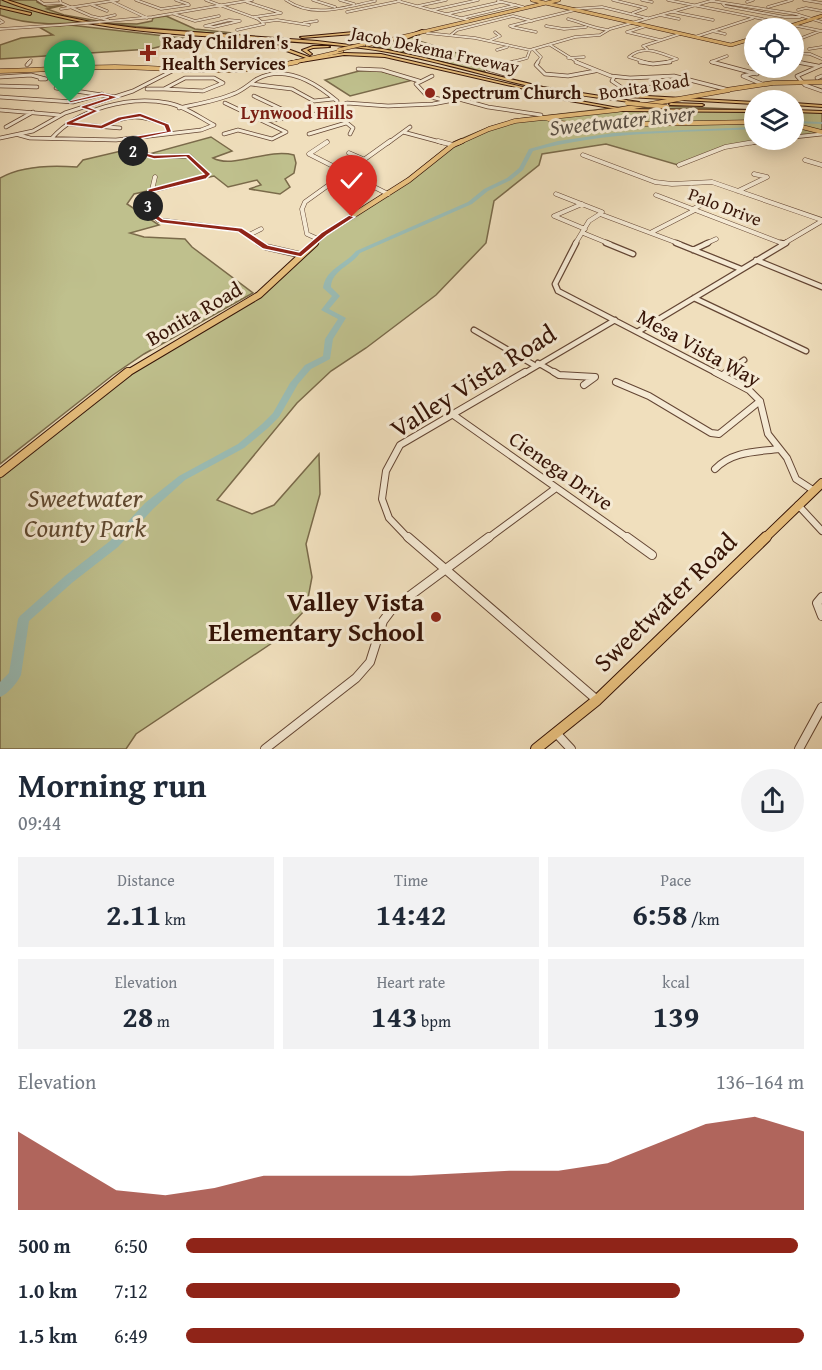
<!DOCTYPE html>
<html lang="en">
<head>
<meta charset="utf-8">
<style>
	:root { --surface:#fff; --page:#f2f2f3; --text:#1f2937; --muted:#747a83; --accent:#8f2418 }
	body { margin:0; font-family:"Gentium Book Plus",serif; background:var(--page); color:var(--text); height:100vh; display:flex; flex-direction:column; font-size:22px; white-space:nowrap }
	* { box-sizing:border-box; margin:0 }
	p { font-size:20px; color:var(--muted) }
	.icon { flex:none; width:33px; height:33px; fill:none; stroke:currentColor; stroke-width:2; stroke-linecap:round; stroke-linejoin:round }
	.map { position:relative; height:749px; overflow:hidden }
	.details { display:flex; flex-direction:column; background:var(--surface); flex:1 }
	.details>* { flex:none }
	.controls { position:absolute; left:744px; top:18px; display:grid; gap:12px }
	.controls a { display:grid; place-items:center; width:60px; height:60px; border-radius:50%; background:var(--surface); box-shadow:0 3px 15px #0003; font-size:30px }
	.pin { position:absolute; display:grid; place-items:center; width:51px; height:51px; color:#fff; margin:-62px -26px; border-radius:50% 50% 50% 0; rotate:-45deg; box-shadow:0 0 6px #0007 }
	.pin .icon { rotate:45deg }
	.km { position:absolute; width:30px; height:30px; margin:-15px; border-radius:50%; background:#222; color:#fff; font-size:16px; line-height:30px; text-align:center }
	.round { display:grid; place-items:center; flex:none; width:63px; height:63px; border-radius:32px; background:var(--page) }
	.overview { display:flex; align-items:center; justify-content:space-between; height:102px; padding:0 18px }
	h1 { font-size:33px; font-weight:700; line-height:45px }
	.figures { display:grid; grid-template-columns:repeat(3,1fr); gap:9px; height:102px; padding:6px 18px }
	.figures div { display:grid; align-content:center; border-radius:0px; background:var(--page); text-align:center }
	.figures b { font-size:30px; font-weight:700 }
	.figures small { font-size:16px; font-weight:400 }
	.figures p { font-size:16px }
	.chart { height:168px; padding:12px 18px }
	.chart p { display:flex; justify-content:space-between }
	.chart svg { width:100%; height:108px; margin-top:6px; fill:var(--accent); opacity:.7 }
	ul { padding:0 18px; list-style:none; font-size:20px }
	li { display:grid; grid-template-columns:96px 72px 1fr; align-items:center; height:45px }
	li i { height:15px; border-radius:8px; background:var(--accent) }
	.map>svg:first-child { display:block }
	.green { fill:#bfc08d; stroke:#7a6a4a; stroke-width:1.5 }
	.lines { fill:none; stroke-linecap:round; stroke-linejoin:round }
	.river { fill:#9abcb5; fill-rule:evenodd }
	.minor-far5-casing { stroke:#644634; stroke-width:3 }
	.minor-far4-casing { stroke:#644634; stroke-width:4.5 }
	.minor-far3-casing { stroke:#644634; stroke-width:5 }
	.minor-far2-casing { stroke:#644634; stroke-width:7 }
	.minor-far1-casing { stroke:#644634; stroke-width:8 }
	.minor-casing { stroke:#644634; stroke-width:10 }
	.major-far5-casing { stroke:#351306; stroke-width:4 }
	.major-far4-casing { stroke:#351306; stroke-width:5 }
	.major-far3-casing { stroke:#351306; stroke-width:6 }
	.major-far2-casing { stroke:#351306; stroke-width:8 }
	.major-far1-casing { stroke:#351306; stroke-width:10 }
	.major-casing { stroke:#351306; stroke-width:12 }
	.highway-casing { stroke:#351306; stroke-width:2 }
	.minor-far5 { stroke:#f5ead4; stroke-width:2 }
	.minor-far4 { stroke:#f5ead4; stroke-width:3 }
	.minor-far3 { stroke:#f5ead4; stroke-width:4 }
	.minor-far2 { stroke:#f5ead4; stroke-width:4.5 }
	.minor-far1 { stroke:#f5ead4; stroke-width:6 }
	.minor { stroke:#f5ead4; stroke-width:8 }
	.major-far5 { stroke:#e8c07e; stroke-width:3 }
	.major-far4 { stroke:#e8c07e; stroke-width:4 }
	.major-far3 { stroke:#e8c07e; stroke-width:4.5 }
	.major-far2 { stroke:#e8c07e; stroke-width:6 }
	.major-far1 { stroke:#e8c07e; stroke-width:8 }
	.major { stroke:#e8c07e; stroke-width:10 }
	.highway { fill:#e8c07e; fill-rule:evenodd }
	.minor-bridge-casing { stroke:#644634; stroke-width:3; stroke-linecap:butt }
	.major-bridge-casing { stroke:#351306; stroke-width:4; stroke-linecap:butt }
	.highway-bridge-casing { stroke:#351306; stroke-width:5; stroke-linecap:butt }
	.minor-bridge { stroke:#f5ead4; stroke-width:2 }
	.major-bridge { stroke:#e8c07e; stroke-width:3 }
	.highway-bridge { stroke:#e8c07e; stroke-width:4 }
	.route { fill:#8f2418; stroke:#fff; stroke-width:1.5 }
	.poi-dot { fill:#8f2418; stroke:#f5ead4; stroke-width:2 }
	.labels { text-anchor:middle; stroke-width:6; stroke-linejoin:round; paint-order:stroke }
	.far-poi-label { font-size:18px; font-weight:bold; fill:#351306; stroke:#f5ead4; text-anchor:start }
	.far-street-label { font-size:18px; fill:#351306; stroke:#f5ead4 }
	.far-neighbourhood-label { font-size:18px; font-weight:bold; fill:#7a1f14; stroke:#f5ead4 }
	.street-label { font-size:21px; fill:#351306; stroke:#f5ead4 }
	.water-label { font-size:22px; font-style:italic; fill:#584e43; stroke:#f5ead4 }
	.near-street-label { font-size:26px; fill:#351306; stroke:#f5ead4 }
	.near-park-label { font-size:26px; font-style:italic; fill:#5e472e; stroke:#f5ead4 }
	.near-poi-label { font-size:26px; font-weight:bold; fill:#351306; stroke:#f5ead4; text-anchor:end }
</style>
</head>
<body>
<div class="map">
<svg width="822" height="749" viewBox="0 0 822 749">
	<rect width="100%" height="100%" fill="#f0dfbd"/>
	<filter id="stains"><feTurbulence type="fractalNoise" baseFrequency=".00333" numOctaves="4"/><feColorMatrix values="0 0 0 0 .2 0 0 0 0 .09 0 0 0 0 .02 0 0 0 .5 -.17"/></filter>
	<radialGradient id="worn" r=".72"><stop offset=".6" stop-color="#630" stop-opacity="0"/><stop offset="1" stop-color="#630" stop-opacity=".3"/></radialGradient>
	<path class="green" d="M0,0H37V2L47,7L64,5L47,9L64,15L98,21C65,24 31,27 0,15Z
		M166,16L195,29L233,33L230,35L97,23L137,24L152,21L153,18Z
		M70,25L191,39L150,49L0,59V45L21,38L53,35L39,27Z
		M419,35L416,40L479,60L485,72L373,46Z
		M377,70L413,80L350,96L325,80L359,71Z
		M638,105L754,110V140H767L729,146L678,165L606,144L542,154L539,165L494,201L486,243L436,295L366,348L331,371L297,403L217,500L252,514L274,505L319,454L320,494L306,544L312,577L306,609L278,639L136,734L126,749H0V474L106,389L243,306L318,239L388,194L454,142L490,127L518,119Z
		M794,111L822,112V134L794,137Z
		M211,137L232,151L213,158C233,169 267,148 294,155L296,163L294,173L285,179L290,187L280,194L249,189L261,185L257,180L228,187L214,176L134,194L127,204L159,225L130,233L144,237L185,239L192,247L253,293L144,354L113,375L0,464V178C23,165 52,165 77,167L83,160L121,151L131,159Z"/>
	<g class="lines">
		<path class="river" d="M794,121L822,122V124L794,123Z
			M754,127V129C679,133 606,131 533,151L523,170L511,180L488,191L472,204L360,253C351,266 332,270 331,287L340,296L329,309L346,318L333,339L330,359L311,369L298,384L279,417L268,428L244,448L185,480L153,509L118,547L73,582L29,621L21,675C17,683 8,694 0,697V682L9,673L18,619L20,616L65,576L110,541L145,503L179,476L238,444L262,424L273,413L290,383L305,365L323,356L325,339L338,319L321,310L332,296L323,288C326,268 345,265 356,251L468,202L484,189L507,178L519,168L529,149L558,141L614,133Z"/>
		<g class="minor-far5-casing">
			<path id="minor-far5" d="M38,0L44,4L61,3
				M60,0L61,3L91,16L108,20
				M136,0L161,9L189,5
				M176,0L188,4
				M206,0L258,19L264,24L237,30
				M286,0C313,19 345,7 375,1
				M313,0L335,7
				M340,0L354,4
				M613,0L646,8L633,13
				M642,0L652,2
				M668,0L822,31
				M804,0L822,3
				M111,1L147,18
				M398,1L468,20
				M498,1L523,7
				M712,1L796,14L822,22
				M247,2L281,13L254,17
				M747,2L753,0
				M722,3L725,6L785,17H800
				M92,5L107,11
				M418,6L446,0
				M768,7L792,0
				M61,9L118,0
				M573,9L602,7L647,18
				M433,10L478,0
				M798,10L806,8L822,11
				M347,12L400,1
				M673,12L713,20
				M174,14L195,21L219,16
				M447,14L501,2
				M660,15L679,19
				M102,18L115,15
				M462,18L516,5
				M568,19C583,23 592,28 608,30
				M0,20L3,22L0,23
				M229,20L240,21L214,27L205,26Z
				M99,22L152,17L252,0
				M262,22L277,20L309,25
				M304,23L317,21
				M510,26L575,10
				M646,26L627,32L660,40
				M512,27L536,32
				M551,27L546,26L564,29L586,27
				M0,29L60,25
				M712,31L725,34
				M427,33L475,38L530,50L575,37L600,35L610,29L714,0
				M451,35L457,30L513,16L532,21
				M695,37L753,18
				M489,41L500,36L495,32
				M794,41L820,31
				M550,45L579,63
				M533,49L541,57L537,63
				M647,49L643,46L680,34
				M809,49L822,47
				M497,50L507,47
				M794,53L810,54L822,59
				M568,58L584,57
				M794,61L804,63
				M28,63L31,60
				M55,63L59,59
				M509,63L527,58L530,50
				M648,63L629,57C645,44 660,53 677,59L663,63
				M715,63L711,62L727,56
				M750,63L754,62"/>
		</g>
		<g class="minor-far4-casing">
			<path id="minor-far4" d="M538,62L536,65L545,74L568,76L595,71
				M576,62L611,76L630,78L674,76L729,90
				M640,62L653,64L670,62
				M712,62L757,74
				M797,62L818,66
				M750,63L754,62
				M54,64L56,62
				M27,65L30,62
				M822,65L797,76L805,85L822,91
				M358,69L382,70L419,81
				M508,75L488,69L514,62
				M432,76L416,84L427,96L443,100
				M0,77L31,75L42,78
				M614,77L612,81L624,89L656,87
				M42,78L46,79H40Z
				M185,78H214L223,83L203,91L164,89Z
				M817,78L822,76
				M251,84L292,89L314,101L333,99
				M762,84L743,76L774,68
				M0,86L37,87
				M56,88L115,97
				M147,89H164
				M254,96L290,113L285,116
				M0,97L73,102L102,94
				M179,108C197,104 216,101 233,94C242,91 249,84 257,79C285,64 316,83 337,101
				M330,109L353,128L350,134
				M0,110L59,115
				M265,121L316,114L347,103L388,106L433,104L459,99L488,107L541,115
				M70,124L120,128
				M6,127L33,112
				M102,127C128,114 140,114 167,125L169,132
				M403,132L444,143
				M224,134L238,130L272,139L286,132L225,103
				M309,134L346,123
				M19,135L30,138L116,140L201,130L214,125
				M794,137L822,134
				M0,138L33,131L65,113L133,91L176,69
				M52,138C78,109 129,95 168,103C184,106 199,117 214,125
				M126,139L129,143
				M388,143L410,127
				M751,143L767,140"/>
		</g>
		<g class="minor-far3-casing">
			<path id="minor-far3" d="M128,141C143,163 166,155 189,156L207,174L204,177L150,191L148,208L158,220L240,230L262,244
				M438,141L453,145
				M327,142L309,154L388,194
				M349,153L363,159
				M583,155L655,182L672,184L712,182L822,220
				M805,160L822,165
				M679,165L725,147L760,141
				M152,190L155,177
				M738,191L767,177L754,174
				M556,194L602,212
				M656,195L784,244
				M582,204L554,216L585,229
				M693,209L708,201
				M652,232L695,210
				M583,233L610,244
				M249,235L261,229
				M318,239L307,234L302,209L305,202L390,141
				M575,244L589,221L600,214L680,244
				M705,244L716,239
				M783,244L822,221"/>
		</g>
		<g class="minor-far2-casing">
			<path id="minor-far2" d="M259,243L266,247L301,255
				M576,243L555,284L558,291L718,374
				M606,243L633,254
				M676,243L741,269
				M781,243L784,244
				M693,250L708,243
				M756,260L822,287
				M694,298L806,351
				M474,330L534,365
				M639,331L786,243
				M538,363L557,374
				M523,374L615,320
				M725,374L744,360"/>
		</g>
		<g class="minor-far1-casing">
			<path id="minor-far1" d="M554,372L559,375L595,377L584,385
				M715,372L749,390L760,401L768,434L787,458L796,479L813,490
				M723,375L727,372
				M616,382L649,396L711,433L719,434L760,401
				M452,414L629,539
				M715,469C732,451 756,452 779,449
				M798,505L822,531
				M409,539L389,518L382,499L386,471L400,445L525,372
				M487,539L556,488"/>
		</g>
		<g class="minor-casing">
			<path id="minor" d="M408,537L597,700
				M627,537L652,555
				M822,597L817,603L822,616
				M557,734L571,749
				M265,749L356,678L370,662L383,621L392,609L489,537
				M799,749L822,707"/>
		</g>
		<g class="major-far5-casing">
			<path id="major-far5" d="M532,0L731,45L754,38
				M784,28L822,16
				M367,45L559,0
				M290,63L342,51"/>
		</g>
		<g class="major-far4-casing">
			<path id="major-far4" d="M0,71C38,70 76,67 115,67C179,68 232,77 297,62
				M726,90L773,83L822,82
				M546,118L560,123L586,125L754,122
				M794,125L822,132
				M458,143L489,129L515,121L617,110L729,90"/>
		</g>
		<g class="major-far3-casing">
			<path id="major-far3" d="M313,244L324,234L409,180L453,145L462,141"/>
		</g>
		<g class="major-far2-casing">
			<path id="major-far2" d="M126,374L259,295L315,243"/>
		</g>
		<g class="major-far1-casing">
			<path id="major-far1" d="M0,473L128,372
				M764,539L822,483"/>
		</g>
		<g class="major-casing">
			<path id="major" d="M536,749L597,700L766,537"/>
		</g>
		<g class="highway-casing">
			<path id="highway" d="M3,0H7L48,13L91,22L136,28L317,41L383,49L425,58L543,87L639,102L637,103C601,98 565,94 529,86C473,73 418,55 361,48C265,36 167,40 72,20C49,15 24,9 3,0Z
				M0,6L31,13V14L30,15L0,8Z
				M422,30L425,31L404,40L400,43L401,47L407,50V52L399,49L397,42L402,38Z
				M354,32L385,42L382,43L354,34L302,38L300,37Z
				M254,42L277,45L312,58L344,53L381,54L544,92L542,93L385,57L344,55L289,64L288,62L309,59L275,47L253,44Z
				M313,46H328L330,47L313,48L307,50L312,54L310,55L302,50Z
				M536,93L624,109L754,110V112L618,111L616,109L535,95L534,94Z
				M629,95L754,102V104L628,97V95Z
				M671,103L702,104L704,105L702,106L670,105L669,104Z
				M794,103L822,105V107L794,105Z
				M794,110L822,111V113L794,112Z"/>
		</g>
		<use href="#minor-far5" class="minor-far5"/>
		<use href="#minor-far4" class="minor-far4"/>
		<use href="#minor-far3" class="minor-far3"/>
		<use href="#minor-far2" class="minor-far2"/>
		<use href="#minor-far1" class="minor-far1"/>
		<use href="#minor" class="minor"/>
		<use href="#major-far5" class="major-far5"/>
		<use href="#major-far4" class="major-far4"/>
		<use href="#major-far3" class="major-far3"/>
		<use href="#major-far2" class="major-far2"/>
		<use href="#major-far1" class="major-far1"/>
		<use href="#major" class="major"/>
		<use href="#highway" class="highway"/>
		<g class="minor-bridge-casing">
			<path id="minor-bridge" d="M60,25L99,22"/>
		</g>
		<g class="major-bridge-casing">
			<path id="major-bridge" d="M338,50L364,44"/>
		</g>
		<g class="highway-bridge-casing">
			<path id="highway-bridge" d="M627,103L667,107"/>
		</g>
		<use href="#minor-bridge" class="minor-bridge"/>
		<use href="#major-bridge" class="major-bridge"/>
		<use href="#highway-bridge" class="highway-bridge"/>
	</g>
	<path class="route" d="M102,93L119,97L89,107L99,111L75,122L101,125L118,117L140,113L169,124L172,132L130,141L135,150L154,155L189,154L211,174L206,179L153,192L152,211L163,219L242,228L268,245L299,252L322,232L349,215L355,217L327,235L301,257L263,249L238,232L161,223L145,212L148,189L204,174L186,157L154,159L130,152L124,138L166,131L164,126L140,117L122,120L102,129L66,125V122L91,111L81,108V106L109,97L102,96L70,103L68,101Z"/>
	<g class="poi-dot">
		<path d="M145 44h6v6h6v6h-6v6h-6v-6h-6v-6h6z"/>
		<circle cx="430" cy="93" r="6"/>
		<circle cx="436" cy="617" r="6"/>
	</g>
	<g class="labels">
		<g class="far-poi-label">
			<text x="162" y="49">Rady Children's<tspan x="162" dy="21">Health Services</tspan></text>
			<text x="442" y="99">Spectrum Church</text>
		</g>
		<g class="far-street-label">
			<text transform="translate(435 50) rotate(12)" y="6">Jacob Dekema Freeway</text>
			<text transform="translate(644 87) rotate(-9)" y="6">Bonita Road</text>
			<text transform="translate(725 207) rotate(21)" y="6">Palo Drive</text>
		</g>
		<g class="far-neighbourhood-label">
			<text x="297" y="119">Lynwood Hills</text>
		</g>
		<g class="street-label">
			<text transform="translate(194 314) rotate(-30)" y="7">Bonita Road</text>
			<text transform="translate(699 348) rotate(29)" y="7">Mesa Vista Way</text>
			<text transform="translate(561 471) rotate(35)" y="7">Cienega Drive</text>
		</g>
		<g class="water-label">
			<text transform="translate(622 120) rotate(-6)" y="8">Sweetwater River</text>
		</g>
		<g class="near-street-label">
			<text transform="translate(473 381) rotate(-32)" y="9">Valley Vista Road</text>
			<text transform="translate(665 602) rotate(-44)" y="9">Sweetwater Road</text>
		</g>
		<g class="near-park-label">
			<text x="85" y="507">Sweetwater<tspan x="85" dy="30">County Park</tspan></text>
		</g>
		<g class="near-poi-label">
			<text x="424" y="611">Valley Vista<tspan x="424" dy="30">Elementary School</tspan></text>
		</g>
	</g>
	<rect width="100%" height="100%" filter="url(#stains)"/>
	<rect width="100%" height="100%" fill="url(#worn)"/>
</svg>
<div class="controls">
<a><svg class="icon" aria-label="locate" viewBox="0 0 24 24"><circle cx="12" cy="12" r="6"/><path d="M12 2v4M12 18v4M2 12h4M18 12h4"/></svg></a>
<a><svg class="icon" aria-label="layers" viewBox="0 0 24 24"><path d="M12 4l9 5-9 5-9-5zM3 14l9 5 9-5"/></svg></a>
</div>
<div class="pin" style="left:70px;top:102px;background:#1e9e55"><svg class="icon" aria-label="arrive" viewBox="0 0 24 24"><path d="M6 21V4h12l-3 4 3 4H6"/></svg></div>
<div class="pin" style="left:352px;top:217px;background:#d93025"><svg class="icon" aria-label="check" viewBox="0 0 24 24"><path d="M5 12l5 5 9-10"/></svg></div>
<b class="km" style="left:133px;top:151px">2</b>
<b class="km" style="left:148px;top:206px">3</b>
</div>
<section class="details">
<div class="overview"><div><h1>Morning run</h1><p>09:44</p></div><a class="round"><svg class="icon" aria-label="share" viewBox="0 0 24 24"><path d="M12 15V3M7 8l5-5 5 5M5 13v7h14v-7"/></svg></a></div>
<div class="figures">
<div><p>Distance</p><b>2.11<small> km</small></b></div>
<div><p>Time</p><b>14:42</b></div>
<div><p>Pace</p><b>6:58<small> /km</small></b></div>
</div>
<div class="figures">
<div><p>Elevation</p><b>28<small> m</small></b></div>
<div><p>Heart rate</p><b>143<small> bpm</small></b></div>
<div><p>kcal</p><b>139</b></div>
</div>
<div class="chart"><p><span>Elevation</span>136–164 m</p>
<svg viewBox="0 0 160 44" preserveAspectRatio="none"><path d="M0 44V12L10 24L20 36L30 38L40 35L50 30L60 30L70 30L80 30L90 29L100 28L110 28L120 25L130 17L140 9L150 6L160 12V44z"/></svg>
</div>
<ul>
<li><b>500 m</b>6:50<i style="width:99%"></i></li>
<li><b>1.0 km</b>7:12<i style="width:80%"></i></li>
<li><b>1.5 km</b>6:49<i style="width:100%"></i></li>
</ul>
</section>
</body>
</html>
